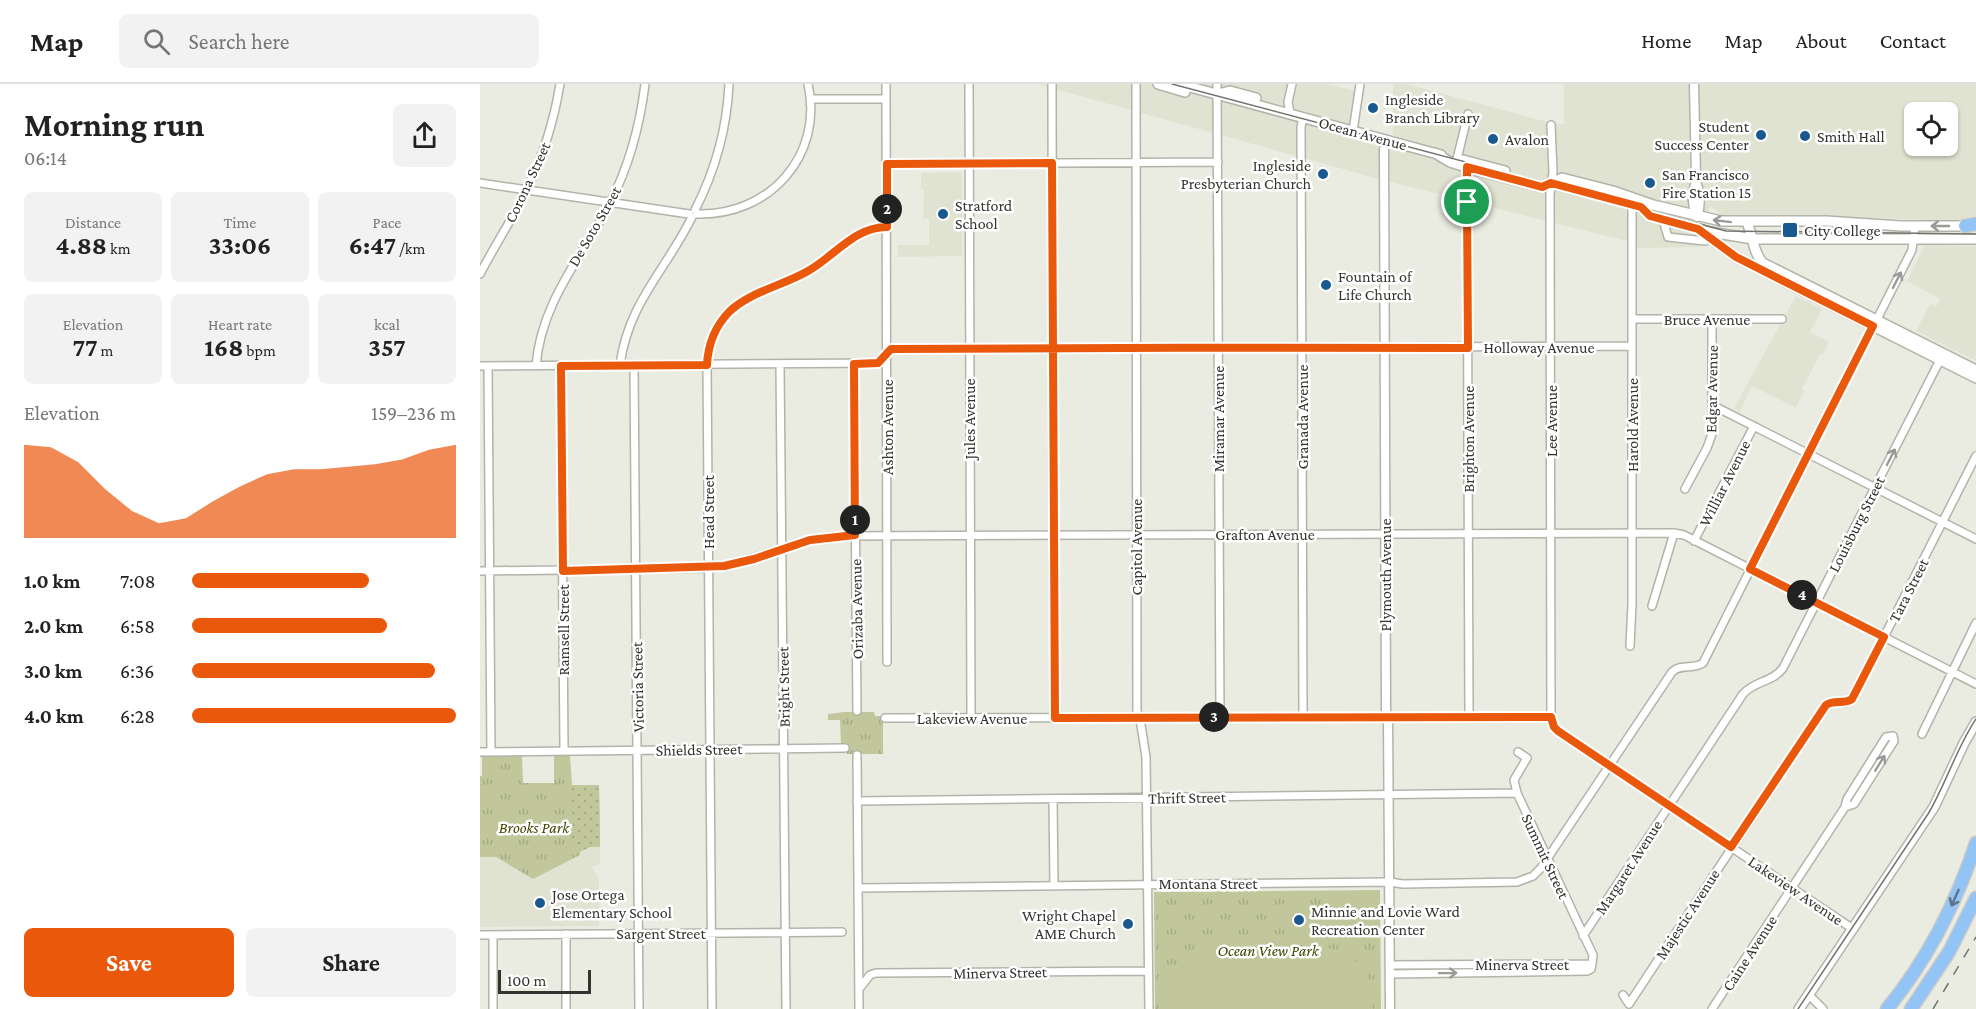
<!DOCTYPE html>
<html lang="en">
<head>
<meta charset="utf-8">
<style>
	:root { --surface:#fff; --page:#f2f2f2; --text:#222; --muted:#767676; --line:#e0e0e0; --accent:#ea580c }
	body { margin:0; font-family:"Crimson Pro",serif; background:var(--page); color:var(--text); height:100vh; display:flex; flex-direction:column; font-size:22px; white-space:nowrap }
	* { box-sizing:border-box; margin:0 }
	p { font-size:20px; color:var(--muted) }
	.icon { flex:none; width:33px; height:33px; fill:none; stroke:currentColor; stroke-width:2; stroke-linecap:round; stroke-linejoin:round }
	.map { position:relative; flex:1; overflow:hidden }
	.sheet { display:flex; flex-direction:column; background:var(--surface); width:480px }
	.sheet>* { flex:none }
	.fabs { position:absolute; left:1424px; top:18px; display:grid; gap:12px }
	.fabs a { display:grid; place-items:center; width:54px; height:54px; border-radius:9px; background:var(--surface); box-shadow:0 2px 4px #0004; font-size:30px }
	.scale { position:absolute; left:18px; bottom:15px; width:93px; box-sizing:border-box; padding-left:6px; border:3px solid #33332f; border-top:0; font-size:16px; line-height:21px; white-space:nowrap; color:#33332f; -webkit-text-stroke:4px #fff; paint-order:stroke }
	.pin { position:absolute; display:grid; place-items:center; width:51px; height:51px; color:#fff; margin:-26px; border:3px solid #fff; border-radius:50%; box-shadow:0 2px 6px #0007 }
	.km { position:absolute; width:30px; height:30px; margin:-15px; border-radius:50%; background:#222; color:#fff; font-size:16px; line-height:30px; text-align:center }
	.round { display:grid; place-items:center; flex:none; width:63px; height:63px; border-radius:9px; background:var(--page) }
	.summary { display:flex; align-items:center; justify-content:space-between; height:102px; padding:0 24px }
	h1 { font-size:33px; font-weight:700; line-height:45px }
	.stats { display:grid; grid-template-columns:repeat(3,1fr); gap:9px; height:102px; padding:6px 24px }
	.stats div { display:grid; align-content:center; border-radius:9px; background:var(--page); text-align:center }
	.stats b { font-size:26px; font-weight:700 }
	.stats small { font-size:16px; font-weight:400 }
	.stats p { font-size:16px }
	.chart { height:168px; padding:12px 24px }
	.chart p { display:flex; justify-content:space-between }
	.chart svg { width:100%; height:108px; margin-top:6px; fill:var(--accent); opacity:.7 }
	.primary-button { display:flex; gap:12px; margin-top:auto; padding:12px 24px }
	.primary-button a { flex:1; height:69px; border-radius:9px; background:var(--accent); color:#fff; font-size:24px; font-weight:700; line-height:69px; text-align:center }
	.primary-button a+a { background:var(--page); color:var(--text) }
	ul { padding:0 24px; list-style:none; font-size:20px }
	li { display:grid; grid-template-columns:96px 72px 1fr; align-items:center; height:45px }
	li i { height:15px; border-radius:8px; background:var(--accent) }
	header { display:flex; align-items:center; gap:36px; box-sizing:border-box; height:84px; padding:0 30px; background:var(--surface); border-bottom:2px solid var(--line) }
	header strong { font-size:28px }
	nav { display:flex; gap:33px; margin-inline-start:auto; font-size:21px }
	.search { width:420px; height:54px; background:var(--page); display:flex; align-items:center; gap:15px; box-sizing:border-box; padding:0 21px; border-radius:9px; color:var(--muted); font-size:22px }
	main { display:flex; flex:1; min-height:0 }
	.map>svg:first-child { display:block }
	.built { fill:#e0e3d1; fill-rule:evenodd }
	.grass { fill:url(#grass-tufts) }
	.garden { fill:url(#garden-dots) }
	.pitch { fill:#c1c79b }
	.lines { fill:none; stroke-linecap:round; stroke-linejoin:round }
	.minor-casing { stroke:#b2b4aa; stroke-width:10 }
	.tertiary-casing { stroke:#b2b4aa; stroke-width:11 }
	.secondary-casing { stroke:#b2b4aa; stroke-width:12 }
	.motorway-casing { stroke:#cacac9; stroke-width:15 }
	.minor { stroke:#fff; stroke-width:7 }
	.tertiary { stroke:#fff; stroke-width:8 }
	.secondary { stroke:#fff; stroke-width:9 }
	.motorway { stroke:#92c4f5; stroke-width:12 }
	.tram { stroke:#73746e; stroke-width:1.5 }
	.rail { stroke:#73746e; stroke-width:1.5; stroke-dasharray:10 10; stroke-linecap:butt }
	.oneway { stroke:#999997 }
	.oneway2 { stroke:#5e7488 }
	.route-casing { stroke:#fff; stroke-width:12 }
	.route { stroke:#ea580c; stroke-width:8 }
	.poi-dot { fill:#19598f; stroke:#fff; stroke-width:2 }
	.labels { text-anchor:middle; stroke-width:5; stroke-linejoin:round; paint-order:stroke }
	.poi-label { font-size:16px; fill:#33332f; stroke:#fff; text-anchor:start }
	.street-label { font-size:16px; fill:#33332f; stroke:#fff }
	.park-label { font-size:16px; font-style:italic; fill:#414500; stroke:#fff }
</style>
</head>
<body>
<header>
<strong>Map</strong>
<div class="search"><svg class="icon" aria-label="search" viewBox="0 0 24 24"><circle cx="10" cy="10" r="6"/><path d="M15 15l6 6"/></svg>Search here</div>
<nav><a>Home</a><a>Map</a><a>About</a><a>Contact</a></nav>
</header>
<main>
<section class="sheet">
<div class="summary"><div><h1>Morning run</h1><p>06:14</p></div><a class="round"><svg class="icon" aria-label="share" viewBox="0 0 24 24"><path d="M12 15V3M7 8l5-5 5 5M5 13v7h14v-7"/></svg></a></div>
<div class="stats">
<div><p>Distance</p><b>4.88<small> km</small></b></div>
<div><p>Time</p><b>33:06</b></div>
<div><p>Pace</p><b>6:47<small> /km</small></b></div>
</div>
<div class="stats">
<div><p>Elevation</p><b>77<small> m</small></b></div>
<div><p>Heart rate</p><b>168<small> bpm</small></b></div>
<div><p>kcal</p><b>357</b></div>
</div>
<div class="chart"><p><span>Elevation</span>159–236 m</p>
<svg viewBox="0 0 160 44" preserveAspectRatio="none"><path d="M0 44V6L10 7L20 13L30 24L40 33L50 38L60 36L70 29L80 23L90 18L100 16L110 16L120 15L130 14L140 12L150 8L160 6V44z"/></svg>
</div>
<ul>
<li><b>1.0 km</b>7:08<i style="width:67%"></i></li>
<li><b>2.0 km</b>6:58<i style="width:74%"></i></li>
<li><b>3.0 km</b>6:36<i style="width:92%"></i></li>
<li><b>4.0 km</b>6:28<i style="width:100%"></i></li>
</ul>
<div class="primary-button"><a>Save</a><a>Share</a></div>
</section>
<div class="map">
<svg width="1496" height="925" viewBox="0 0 1496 925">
	<defs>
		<pattern id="grass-tufts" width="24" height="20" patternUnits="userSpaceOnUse" patternTransform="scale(1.5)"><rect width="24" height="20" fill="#c1c79b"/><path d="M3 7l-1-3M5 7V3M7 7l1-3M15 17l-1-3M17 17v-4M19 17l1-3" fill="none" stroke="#a6ab86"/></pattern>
		<pattern id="garden-dots" width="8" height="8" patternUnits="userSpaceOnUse" patternTransform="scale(1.5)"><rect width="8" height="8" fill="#c1c79b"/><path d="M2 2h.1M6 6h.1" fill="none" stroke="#a6ab86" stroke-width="1.8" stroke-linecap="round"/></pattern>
	</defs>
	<rect width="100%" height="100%" fill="#eaece2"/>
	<path class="built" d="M557,0H847L876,7L870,54L913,66V0H926L1071,39L1084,40V0H1496V131L1475,137L1344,132H1250L1242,131L1230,122L1219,163L1158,164L1147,157L895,94ZM1434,28H1467V62H1434Z
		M482,88V172L418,173V161H449V135H443L444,106L441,105V89Z
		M1445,161L1496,162V277L1436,247L1450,220L1456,223L1460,215L1427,197Z
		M1316,212L1342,225L1330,248L1349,258L1343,270H1340L1322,305L1324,307L1316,324L1272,302L1260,327L1254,324Z
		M110,763H120V780L112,783L119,796V842L0,843V773H16L53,795Z"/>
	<path class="grass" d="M364,628H394L395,632H403V670H367V660H361L360,636H348V630Z
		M2,672H42L43,699H74V672H90L92,701H119L120,763H110L100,768V771L53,795L16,773H0V692H2Z
		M900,806L901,925H675L674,808Z"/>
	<path class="garden" d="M91,701H119L120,763H110L99,768L87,757L93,743Z"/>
	<path class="pitch" d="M850,814L895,816L896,851H866V842H851Z
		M727,857L793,862H845L886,882L893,925H684L685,884C694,880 705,883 714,877C722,872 720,862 727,857Z"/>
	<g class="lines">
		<g class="minor-casing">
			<path id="minor" d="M406,0L407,578
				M489,0L491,634
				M572,0L573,450L575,634
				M656,0L657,627L661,641L666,673L669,925
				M737,0L740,633
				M330,15H406
				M810,29L808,18L812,0
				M1071,41L1073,88L1070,110L1071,633
				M873,47L880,0
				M977,75L988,30
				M407,80L738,78
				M987,80L989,633
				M0,99L209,130
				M215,126C235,87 247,44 249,0
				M217,130C289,132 344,72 328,0
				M1183,136L1188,153L1225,157
				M0,190C15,161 33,134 47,105C63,72 74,37 80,0
				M1152,235H1302
				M300,280L306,925
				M374,280L377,627
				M140,281C148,219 186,186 212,133
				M154,281L159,925
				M0,282L398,279L411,265L1152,262
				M8,282L11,668
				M56,282C61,218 102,173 130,119C149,82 160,41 165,0
				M81,282L84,667
				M1232,321L1496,455
				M1205,405L1227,364L1232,350V235
				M1214,457L1274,342
				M0,487L229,484C274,479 314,455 360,452L1194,449L1204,451L1496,600
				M1172,522L1194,449
				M1150,562L1152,520V120
				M823,633L821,43L823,33
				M405,634L1071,633L1074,643L1078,647L1373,845
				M1442,650L1496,539
				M0,668L365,664
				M1038,668L1047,674L1034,696L1037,709L1113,871L1112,880
				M377,671L379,925
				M573,715L574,801
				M377,717L1037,709
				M378,804L909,798L923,800L1037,798L1053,792L1061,784L1192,588C1201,579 1213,586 1223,579L1432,166L1435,142
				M86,850V925
				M0,851L362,848
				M13,851V925
				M1103,852L1263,610C1274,597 1293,598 1303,584L1461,274
				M910,881L1112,880
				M910,890L1107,887L1111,885L1112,880
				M379,905L390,891L396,889L668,887
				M1143,911L1149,920L1346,621L1352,618L1365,619L1374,612L1496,372
				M1329,911L1343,925
				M232,925L227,281C227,260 236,241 250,227C272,207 307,201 332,185C358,169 375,143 407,143
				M1232,925L1365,723L1367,715L1406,653L1413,652L1414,657L1374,720L1365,723"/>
		</g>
		<g class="tertiary-casing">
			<path id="tertiary" d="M1214,0L1216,92
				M906,56L904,66L906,626L908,633L910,925
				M1216,98C1211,110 1212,121 1217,133
				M1216,98C1221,110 1221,121 1217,133"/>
		</g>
		<g class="secondary-casing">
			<path id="secondary" d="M678,0L705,8
				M699,0L961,71
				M738,10L750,7L776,14
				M955,69L970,78L995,86L1062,103L1082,94L1133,107L1173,121L1241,137H1346L1421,142H1491
				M983,76L1025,87
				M1070,99L1164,123
				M1161,123L1170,132L1230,148L1273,155H1496
				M1267,138C1272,150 1274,171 1283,179L1496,286
				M1222,148L1256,173L1496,294
				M1319,925L1454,723L1484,659L1496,638"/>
		</g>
		<g class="motorway-casing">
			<path id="motorway" d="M1485,142L1496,140
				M1407,925C1447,876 1476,820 1496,759
				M1431,925L1469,868L1496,814"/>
		</g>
		<use href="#minor" class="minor"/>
		<use href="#tertiary" class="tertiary"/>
		<use href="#secondary" class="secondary"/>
		<use href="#motorway" class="motorway"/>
		<path class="tram" d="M692,0L1246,147L1496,150
			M1318,925L1448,730C1466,700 1476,665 1496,635"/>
		<path class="rail" d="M1453,925L1496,853"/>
	</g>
	<defs><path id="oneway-shaft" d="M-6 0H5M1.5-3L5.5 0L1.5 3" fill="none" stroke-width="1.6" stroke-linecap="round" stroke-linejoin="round" transform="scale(1.5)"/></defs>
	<g class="oneway">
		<use href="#oneway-shaft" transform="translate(1242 137) rotate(-173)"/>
		<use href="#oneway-shaft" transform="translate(1460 142) rotate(-180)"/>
		<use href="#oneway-shaft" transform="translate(1417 196) rotate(-63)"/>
		<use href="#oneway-shaft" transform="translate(1411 373) rotate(-63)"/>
		<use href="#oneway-shaft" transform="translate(1400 679) rotate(-58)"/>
		<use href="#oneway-shaft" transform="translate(968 889) rotate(-1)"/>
	</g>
	<use class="oneway2" href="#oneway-shaft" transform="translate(1475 814) rotate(114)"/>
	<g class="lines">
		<g class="route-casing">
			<path id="route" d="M987,118L988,264C796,264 603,263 411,265L398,279L374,280L375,451L330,456L274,475L244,482L83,487L81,282L227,281C228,260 236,241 250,227C270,208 304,201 328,187C355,172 374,143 407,143V80L572,79C572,264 573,449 575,634L1071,633L1074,643L1078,647L1251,763L1346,621C1354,615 1364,621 1372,615L1404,553L1270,485L1393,242L1256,173L1218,145L1170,132L1161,123L1071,99L1062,103L987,83V118"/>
		</g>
		<use href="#route" class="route"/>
	</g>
	<g class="poi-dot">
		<circle cx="893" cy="24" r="6"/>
		<circle cx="1281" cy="51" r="6"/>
		<circle cx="1325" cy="52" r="6"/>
		<circle cx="1013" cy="55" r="6"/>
		<circle cx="843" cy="90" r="6"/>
		<circle cx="1170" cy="99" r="6"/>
		<circle cx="463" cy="130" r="6"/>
		<rect x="1302" y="138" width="16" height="16" rx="3"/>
		<circle cx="846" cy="201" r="6"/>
		<circle cx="60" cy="819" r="6"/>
		<circle cx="819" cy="836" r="6"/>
		<circle cx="648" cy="840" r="6"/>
	</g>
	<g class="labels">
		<g class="poi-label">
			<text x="905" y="21">Ingleside<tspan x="905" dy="18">Branch Library</tspan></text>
			<text x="1269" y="48" text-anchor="end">Student<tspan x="1269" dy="18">Success Center</tspan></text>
			<text x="1337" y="58">Smith Hall</text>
			<text x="1025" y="61">Avalon</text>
			<text x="831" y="87" text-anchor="end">Ingleside<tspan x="831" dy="18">Presbyterian Church</tspan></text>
			<text x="1182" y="96">San Francisco<tspan x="1182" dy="18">Fire Station 15</tspan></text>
			<text x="475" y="127">Stratford<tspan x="475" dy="18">School</tspan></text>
			<text x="1324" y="152">City College</text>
			<text x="858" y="198">Fountain of<tspan x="858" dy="18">Life Church</tspan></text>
			<text x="72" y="816">Jose Ortega<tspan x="72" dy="18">Elementary School</tspan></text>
			<text x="831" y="833">Minnie and Lovie Ward<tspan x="831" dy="18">Recreation Center</tspan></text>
			<text x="636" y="837" text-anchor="end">Wright Chapel<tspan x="636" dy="18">AME Church</tspan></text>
		</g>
		<g class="street-label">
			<text transform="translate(883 49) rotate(15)" y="6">Ocean Avenue</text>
			<text transform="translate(47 98) rotate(-65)" y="6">Corona Street</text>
			<text transform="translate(114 142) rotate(-60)" y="6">De Soto Street</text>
			<text x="1227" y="241">Bruce Avenue</text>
			<text x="1059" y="269">Holloway Avenue</text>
			<text transform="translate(1231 305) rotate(-89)" y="6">Edgar Avenue</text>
			<text transform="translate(822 333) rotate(-90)" y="6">Granada Avenue</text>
			<text transform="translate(489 335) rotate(-90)" y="6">Jules Avenue</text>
			<text transform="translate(738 335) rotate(-90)" y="6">Miramar Avenue</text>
			<text transform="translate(1071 337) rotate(-90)" y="6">Lee Avenue</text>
			<text transform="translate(1152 341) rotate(-90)" y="6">Harold Avenue</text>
			<text transform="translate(407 343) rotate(-90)" y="6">Ashton Avenue</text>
			<text transform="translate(988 355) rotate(-90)" y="6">Brighton Avenue</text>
			<text transform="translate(1244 399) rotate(-63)" y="6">Williar Avenue</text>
			<text transform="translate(228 428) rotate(-90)" y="6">Head Street</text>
			<text transform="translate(1376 440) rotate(-63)" y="6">Louisburg Street</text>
			<text x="785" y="456">Grafton Avenue</text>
			<text transform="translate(656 463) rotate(-90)" y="6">Capitol Avenue</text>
			<text transform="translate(905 491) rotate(-90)" y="6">Plymouth Avenue</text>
			<text transform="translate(1428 506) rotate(-63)" y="6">Tara Street</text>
			<text transform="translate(376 525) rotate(-91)" y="6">Orizaba Avenue</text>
			<text transform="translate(83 546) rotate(-90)" y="6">Ramsell Street</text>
			<text transform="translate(157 603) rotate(-91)" y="6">Victoria Street</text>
			<text transform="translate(303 603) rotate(-91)" y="6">Bright Street</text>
			<text x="492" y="640">Lakeview Avenue</text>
			<text transform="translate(219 665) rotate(-1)" y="6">Shields Street</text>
			<text transform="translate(707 713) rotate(-1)" y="6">Thrift Street</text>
			<text transform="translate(1066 772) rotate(65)" y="6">Summit Street</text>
			<text transform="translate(1148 783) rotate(-57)" y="6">Margaret Avenue</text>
			<text x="728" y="805">Montana Street</text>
			<text transform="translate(1316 806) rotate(34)" y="6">Lakeview Avenue</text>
			<text transform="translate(1207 830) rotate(-57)" y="6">Majestic Avenue</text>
			<text x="181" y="855">Sargent Street</text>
			<text transform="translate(1269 869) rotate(-57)" y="6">Caine Avenue</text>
			<text x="1042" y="886">Minerva Street</text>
			<text transform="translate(520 888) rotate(-1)" y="6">Minerva Street</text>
		</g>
		<g class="park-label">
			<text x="54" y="749">Brooks Park</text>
			<text x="788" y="872">Ocean View Park</text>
		</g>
	</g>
</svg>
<div class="fabs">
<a><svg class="icon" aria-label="locate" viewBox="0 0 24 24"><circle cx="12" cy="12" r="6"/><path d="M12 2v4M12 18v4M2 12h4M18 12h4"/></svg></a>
</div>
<div class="scale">100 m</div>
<div class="pin" style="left:987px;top:118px;background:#1e9e55"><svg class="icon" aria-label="arrive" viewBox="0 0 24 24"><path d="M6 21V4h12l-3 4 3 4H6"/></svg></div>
<b class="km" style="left:375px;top:436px">1</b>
<b class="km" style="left:407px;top:125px">2</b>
<b class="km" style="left:734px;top:633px">3</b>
<b class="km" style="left:1322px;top:511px">4</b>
</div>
</main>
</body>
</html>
